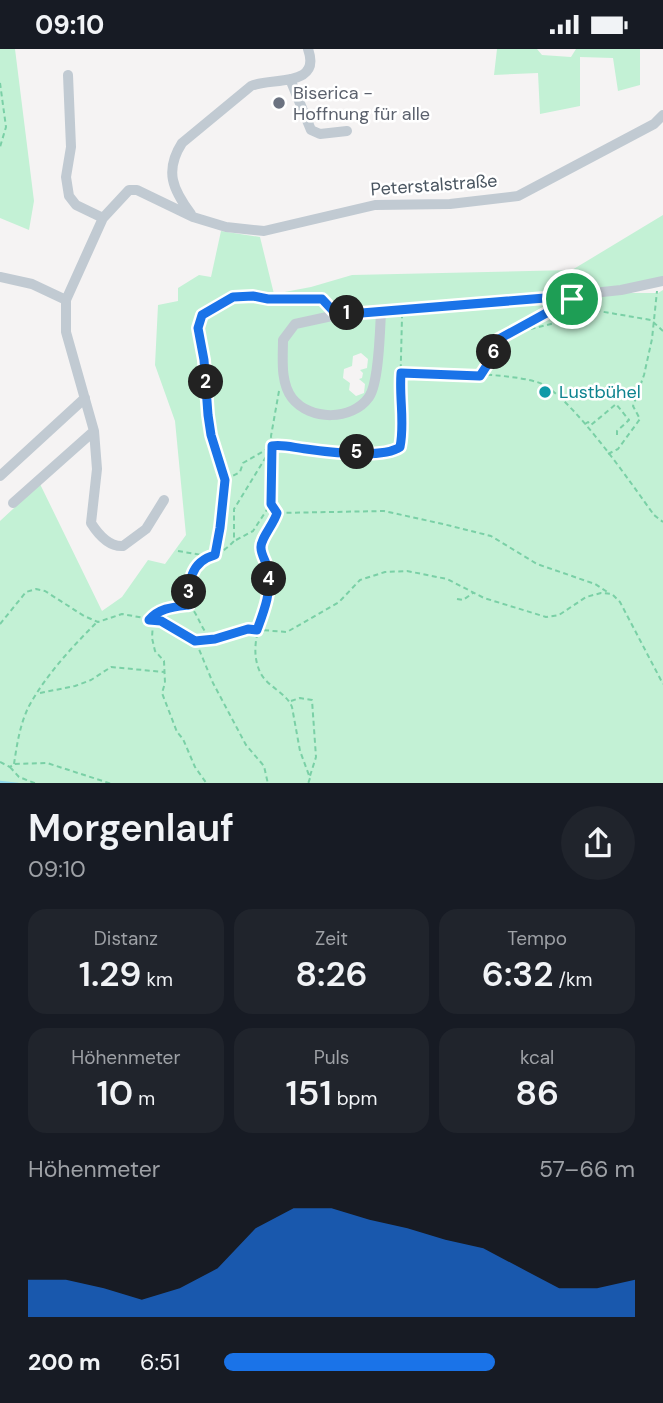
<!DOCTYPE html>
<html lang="de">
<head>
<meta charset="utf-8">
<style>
	:root { --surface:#171b24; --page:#20242c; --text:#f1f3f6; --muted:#9ea1a6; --accent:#1a73e8 }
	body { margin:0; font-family:"DM Sans",sans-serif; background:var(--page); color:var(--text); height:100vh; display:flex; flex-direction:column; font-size:26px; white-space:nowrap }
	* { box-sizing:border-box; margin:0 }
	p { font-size:23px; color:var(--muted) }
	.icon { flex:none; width:38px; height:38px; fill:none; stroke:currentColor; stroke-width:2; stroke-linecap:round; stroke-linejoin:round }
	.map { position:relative; height:734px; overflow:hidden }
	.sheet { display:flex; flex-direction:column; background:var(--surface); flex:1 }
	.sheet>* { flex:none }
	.pin { position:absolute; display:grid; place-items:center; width:60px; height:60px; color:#fff; margin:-30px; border:4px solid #fff; border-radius:50%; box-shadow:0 2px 7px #0007 }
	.km { position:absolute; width:35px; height:35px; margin:-18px; border-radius:50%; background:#222; color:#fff; font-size:19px; line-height:35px; text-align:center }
	.round { display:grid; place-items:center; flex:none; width:74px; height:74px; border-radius:37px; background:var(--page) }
	.headline { display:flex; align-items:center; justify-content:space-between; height:119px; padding:0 28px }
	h1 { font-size:38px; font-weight:600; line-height:52px }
	.figures { display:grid; grid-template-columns:repeat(3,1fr); gap:10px; height:119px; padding:7px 28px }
	.figures div { display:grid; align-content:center; border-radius:18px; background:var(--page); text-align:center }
	.figures b { font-size:35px; font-weight:600 }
	.figures small { font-size:19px; font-weight:400 }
	.figures p { font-size:19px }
	.chart { height:196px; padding:14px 28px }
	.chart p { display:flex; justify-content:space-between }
	.chart svg { width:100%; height:126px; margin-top:7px; fill:var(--accent); opacity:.7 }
	ul { padding:0 28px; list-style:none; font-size:23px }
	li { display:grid; grid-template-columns:112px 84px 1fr; align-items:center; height:52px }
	li i { height:18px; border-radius:9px; background:var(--accent) }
	.status { display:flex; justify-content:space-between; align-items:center; height:49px; padding:0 35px; background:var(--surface); direction:ltr }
	.status svg { height:19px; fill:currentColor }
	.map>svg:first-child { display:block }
	.green { fill:#c3f1d5; fill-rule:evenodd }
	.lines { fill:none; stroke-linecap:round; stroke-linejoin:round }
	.stream { stroke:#90daee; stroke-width:2.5 }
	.path { stroke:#7ad0a6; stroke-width:2; stroke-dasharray:5 3.5; stroke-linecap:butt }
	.minor { stroke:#c1cad2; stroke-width:10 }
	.route-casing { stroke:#fff; stroke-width:14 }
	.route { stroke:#1a73e8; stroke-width:9 }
	.worship-dot { fill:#6b7280; stroke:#fff; stroke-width:2.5 }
	.culture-dot { fill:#0f9aa8; stroke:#fff; stroke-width:2.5 }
	.labels { text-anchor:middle; stroke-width:5; stroke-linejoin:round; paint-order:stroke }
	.worship-label { font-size:18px; fill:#5b616d; stroke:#fff; text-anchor:start }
	.street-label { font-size:18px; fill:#4a5661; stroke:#fff }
	.culture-label { font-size:18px; fill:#0d838f; stroke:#fff; text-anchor:start }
</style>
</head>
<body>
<div class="status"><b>09:10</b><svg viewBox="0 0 49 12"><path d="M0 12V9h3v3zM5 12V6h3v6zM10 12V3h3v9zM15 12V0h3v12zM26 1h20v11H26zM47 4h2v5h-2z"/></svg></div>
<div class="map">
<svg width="663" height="735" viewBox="0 0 663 735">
	<rect width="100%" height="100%" fill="#f5f3f3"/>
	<path class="green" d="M0,0H15L34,152L29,181L0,169Z
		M497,0H537L542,6L571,8L576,0H640V36L618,42L613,9L580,8V57L540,65L538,24L494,26Z
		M663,166V234L629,244H658L663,241V734L0,735V472L40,435L102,562L122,548L148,511L165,515L186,486L175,372L155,316L158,256L178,252V239L199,226L211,228L221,182L260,188L274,245L311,238L352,226L572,221ZM361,304L368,310L367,319L360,321L363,324L362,329L359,330L365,335L364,344L356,347L349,341L350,334L343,329L344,320L352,317L353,307Z"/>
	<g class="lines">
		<path class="stream" d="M0,733L18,735"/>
		<path class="path" d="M0,34L6,78L0,98
			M580,255L587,260L651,271L663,282
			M514,284L576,269L586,261
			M402,324C444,326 497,322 537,333C568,342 633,437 654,466L663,473
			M481,326L493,307L495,296L499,290L559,257
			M279,342L271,387L272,397C283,395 295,399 306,400C327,403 383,410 400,398L403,384L400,348L402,268
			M585,375L588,373L591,376L616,355L629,371L617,382V386
			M272,397L270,455L277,464C274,476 262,488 261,497C261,508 269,521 269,534C268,564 246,592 260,623C267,638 286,643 292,658L300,702L310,729L308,735
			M608,405L618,400L640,370L633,357L644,326L652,290L657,242
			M225,431L211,386L208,366L204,311L198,279L202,266L233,248L322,250L331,259
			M278,464L384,462L443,475L491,487L537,515L595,535L609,544
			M236,491L253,482L270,456
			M178,502L208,507
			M215,506L220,479L225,431L240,423L243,414L271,398
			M457,550L463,551L473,544
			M149,571C159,559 172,558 188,557
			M153,573L152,589L155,602L164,612L165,634L162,644L177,683L183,690L195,718L207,735
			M0,575L26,543L36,540L45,542L84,567L98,573L122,565L161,572L195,592L215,590L248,580L287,583L339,553L360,531L385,523L407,522L447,530L484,549L546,568L559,566L586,548L601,544L612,545L620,553L663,635
			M210,588C200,579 199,566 189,556C189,498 205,523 234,492V460L272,398
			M196,593L213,634L246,696L264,717L268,735
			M40,644L75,637L91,631L111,618L164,623
			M291,652L300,649L312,651L316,708L310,727
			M0,713L10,718L14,715L47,714L112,735
			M14,715C17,695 20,675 29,657C46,626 72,598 97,573
			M10,718L19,728L37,735"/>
		<path class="minor" d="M68,26L71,98L66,128L69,147L76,156L103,169
			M290,30L311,81L320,85L347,82
			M191,165C173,141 164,122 182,94L251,37C272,28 322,39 308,0
			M0,228L32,235L66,251L103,169L129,141H137L193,168L226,178L264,182L375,156L450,155L518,147L654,75L663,66
			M66,251V283L94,382L97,420L91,474C98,485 109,498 123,497L146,480L164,451
			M381,262C380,281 379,334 369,348C352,372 310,372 292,349C280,333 283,309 283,291L295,275L341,265L546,249L621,241L663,232
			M0,427L85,349
			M13,454L94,382"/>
	</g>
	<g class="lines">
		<g class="route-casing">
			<path id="route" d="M253,247L268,250H322L337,266L545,249L572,250L499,290L495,296L493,307L480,327L401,324C399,349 405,374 400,398C383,410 327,403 306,400C295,399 283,395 272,397L271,455L277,464C274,475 260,490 261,499C261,506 267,514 268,521C272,542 264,562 257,581L248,580L215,590L195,592L161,572L149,571C159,559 173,558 189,556C189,534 189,513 215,506L220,479L225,431L211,386L208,366L204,311L198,279L202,266L233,248Z"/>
		</g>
		<use href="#route" class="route"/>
	</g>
	<circle class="worship-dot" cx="279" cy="54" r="7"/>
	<circle class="culture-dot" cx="545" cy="343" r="7"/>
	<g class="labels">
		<g class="worship-label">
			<text x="293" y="50">Biserica -<tspan x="293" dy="21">Hoffnung für alle</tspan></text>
		</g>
		<g class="street-label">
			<text transform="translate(434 136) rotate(-4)" y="6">Peterstalstraße</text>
		</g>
		<g class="culture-label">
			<text x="559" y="349">Lustbühel</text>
		</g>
	</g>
</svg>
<div class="pin" style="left:572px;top:250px;background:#1e9e55"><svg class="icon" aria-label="arrive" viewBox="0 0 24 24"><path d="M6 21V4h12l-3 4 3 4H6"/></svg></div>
<b class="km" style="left:347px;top:264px">1</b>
<b class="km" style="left:206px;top:333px">2</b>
<b class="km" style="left:189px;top:543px">3</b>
<b class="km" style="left:269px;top:530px">4</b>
<b class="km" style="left:357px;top:403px">5</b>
<b class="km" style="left:494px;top:303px">6</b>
</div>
<section class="sheet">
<div class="headline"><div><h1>Morgenlauf</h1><p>09:10</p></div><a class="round"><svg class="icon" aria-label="share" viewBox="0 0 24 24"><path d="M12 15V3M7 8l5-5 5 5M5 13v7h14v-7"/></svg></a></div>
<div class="figures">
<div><p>Distanz</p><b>1.29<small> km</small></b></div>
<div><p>Zeit</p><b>8:26</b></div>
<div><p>Tempo</p><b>6:32<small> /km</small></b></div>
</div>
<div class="figures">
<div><p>Höhenmeter</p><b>10<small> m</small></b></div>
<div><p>Puls</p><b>151<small> bpm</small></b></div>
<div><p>kcal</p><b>86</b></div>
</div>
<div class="chart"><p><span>Höhenmeter</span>57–66 m</p>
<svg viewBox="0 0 160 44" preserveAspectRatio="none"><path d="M0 44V31L10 31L20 34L30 38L40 34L50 27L60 13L70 6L80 6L90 10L100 13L110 17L120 20L130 27L140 34L150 34L160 31V44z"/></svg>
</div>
<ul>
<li><b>200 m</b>6:51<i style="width:66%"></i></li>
</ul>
</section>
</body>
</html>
